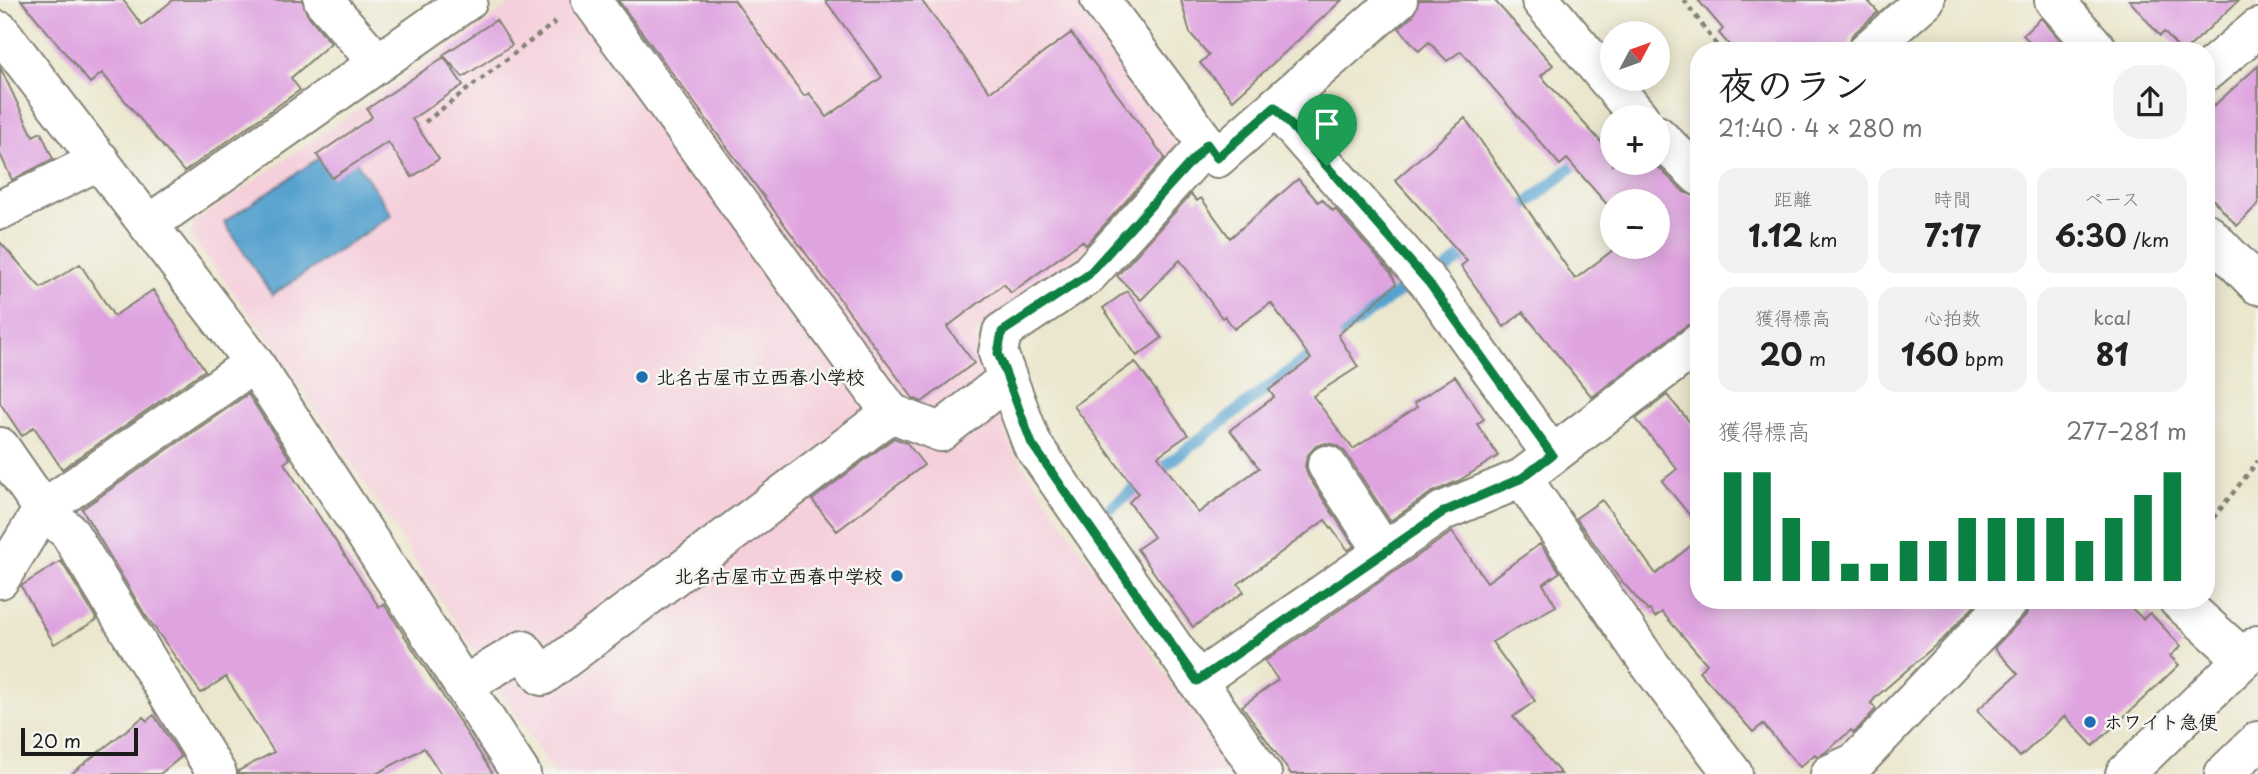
<!DOCTYPE html>
<html lang="ja">
<head>
<meta charset="utf-8">
<style>
	:root { --surface:#fff; --page:#f2f2f2; --text:#222; --muted:#767676; --accent:#0b8043 }
	body { margin:0; font-family:"Playpen Sans","Klee One",sans-serif; background:var(--page); color:var(--text); height:100vh; display:flex; flex-direction:column; font-size:26px; white-space:nowrap }
	* { box-sizing:border-box; margin:0 }
	p { font-size:23px; color:var(--muted) }
	.icon { flex:none; width:38px; height:38px; fill:none; stroke:currentColor; stroke-width:2; stroke-linecap:round; stroke-linejoin:round }
	.map { position:relative; flex:1; overflow:hidden }
	.panel { position:absolute; left:1690px; top:42px; width:525px; height:567px; display:flex; flex-direction:column; background:var(--surface); border-radius:28px; box-shadow:0 4px 18px #0003 }
	.panel>* { flex:none }
	.needle { width:46px; rotate:49deg }
	.fabs { position:absolute; left:1600px; top:21px; display:grid; gap:14px }
	.fabs a { display:grid; place-items:center; width:70px; height:70px; border-radius:50%; background:var(--surface); box-shadow:0 4px 18px #0003; font-size:35px }
	.scale { position:absolute; left:21px; bottom:18px; width:117px; box-sizing:border-box; padding-left:7px; border:4px solid #1c1c1c; border-top:0; font-size:19px; line-height:24px; white-space:nowrap; color:#1c1c1c; -webkit-text-stroke:5px #f6f6f2; paint-order:stroke }
	.pin { position:absolute; display:grid; place-items:center; width:60px; height:60px; color:#fff; margin:-72px -30px; border-radius:50% 50% 50% 0; rotate:-45deg; box-shadow:0 0 7px #0007 }
	.pin .icon { rotate:45deg }
	.round { display:grid; place-items:center; flex:none; width:74px; height:74px; border-radius:28px; background:var(--page) }
	.summary { display:flex; align-items:center; justify-content:space-between; height:119px; padding:0 28px }
	h1 { font-size:38px; font-weight:700; line-height:52px }
	.figures { display:grid; grid-template-columns:repeat(3,1fr); gap:10px; height:119px; padding:7px 28px }
	.figures div { display:grid; align-content:center; border-radius:18px; background:var(--page); text-align:center }
	.figures b { font-size:30px; font-weight:700 }
	.figures small { font-size:19px; font-weight:400 }
	.figures p { font-size:19px }
	.chart { height:196px; padding:14px 28px }
	.chart p { display:flex; justify-content:space-between }
	.chart svg { width:100%; height:126px; margin-top:7px; stroke:var(--accent); stroke-width:6 }
	.map>svg:first-child { display:block }
	.built { fill:#f5cfdb }
	.water { fill:#57a2cf; stroke:#3a5f76; stroke-width:2 }
	.lines { fill:none; stroke-linecap:round; stroke-linejoin:round }
	.stream { stroke:#57a2cf; stroke-width:12 }
	.building { fill:#dfa3e0 }
	.minor-casing { stroke:#848275; stroke-width:42 }
	.major-casing { stroke:#848275; stroke-width:42 }
	.path { stroke:#848275; stroke-width:4.5; stroke-dasharray:5 5; stroke-linecap:butt }
	.minor { stroke:#fff; stroke-width:38 }
	.major { stroke:#fff; stroke-width:38 }
	.route-casing { stroke:#fff; stroke-width:14 }
	.route { stroke:#0b8043; stroke-width:9 }
	.poi-dot { fill:#1f6fb2; stroke:#f6f6f2; stroke-width:2.5 }
	.labels { text-anchor:middle; stroke-width:5; stroke-linejoin:round; paint-order:stroke }
	.poi-label { font-size:19px; font-weight:bold; fill:#1c1c1c; stroke:#f6f6f2; text-anchor:start }
</style>
</head>
<body>
<div class="map">
<svg width="2258" height="774" viewBox="0 0 2258 774">
	<rect width="100%" height="100%" fill="#f6f6f2"/>
	<filter id="ink" filterUnits="userSpaceOnUse"><feTurbulence type="fractalNoise" baseFrequency=".0143" numOctaves="2"/><feDisplacementMap in="SourceGraphic" scale="14" xChannelSelector="R" yChannelSelector="G"/><feConvolveMatrix kernelMatrix="1 2 1 2 8 2 1 2 1" color-interpolation-filters="sRGB"/></filter>
	<filter id="wash" filterUnits="userSpaceOnUse"><feTurbulence type="fractalNoise" baseFrequency=".00686" numOctaves="4" result="noise"/><feDisplacementMap in="SourceGraphic" scale="28" xChannelSelector="R" yChannelSelector="G"/><feGaussianBlur stdDeviation="1.57" result="paint"/><feColorMatrix in="noise" values="0 0 0 0 0 0 0 0 0 0 0 0 0 0 0 0 0 1.4 0 .05"/><feComposite in="paint" operator="in"/></filter>
	<g filter="url(#wash)">
		<rect width="100%" height="100%" fill="#ebe7ce"/>
		<path class="built" d="M517,0H1073L1176,141L1170,161L1074,260L1028,300L974,335L1011,447L1234,774H555L276,348L191,237L193,223Z"/>
		<path class="water" d="M343,142L392,215L272,295L224,222Z"/>
		<g class="lines">
			<path class="stream" d="M1512,216L1612,134
				M1448,268L1474,247
				M1334,337L1409,285
				M1111,507L1320,348"/>
		</g>
		<g id="blocks">
			<path class="building" d="M21,0H123L142,25L173,0H302L307,14L331,43L291,78L300,90L184,172L102,73L90,83Z
				M618,0H734L804,96L809,93L827,117L882,77L825,0H921L990,92L1071,33L1165,158L1086,245L1082,241L1011,293L1004,284L947,327L974,363L922,402L913,398Z
				M1181,0H1342L1233,100L1200,63L1209,55L1190,33Z
				M1419,0H1494L1553,65L1541,76L1612,154V165L1615,163H1654L1684,192L1699,197V321L1686,326L1592,397L1523,312L1504,327L1461,266L1467,261L1395,180L1465,118L1575,279L1617,247H1657V201H1612V210L1567,159L1560,165L1461,51L1447,61L1429,42L1419,51L1399,28L1413,16Z
				M1698,0H1867L1878,12L1852,35L1846,51H1734L1719,33L1723,29Z
				M2129,0H2239L2185,51H2181L2164,32L2160,36Z
				M2041,18L2070,51H2038L2023,35Z
				M496,20L512,45L463,77L443,55Z
				M444,57L463,85L412,119L439,159L412,177L388,142L332,178L317,155L372,117L367,109Z
				M2258,66V204L2237,226L2207,193V112Z
				M0,67L33,136L41,132L53,159L12,180L0,154Z
				M1298,179L1318,202L1322,199L1333,211L1335,209L1391,273L1396,284L1338,335L1358,367L1313,396L1353,449L1417,407L1414,403L1455,376L1484,419L1477,424L1498,456L1460,480L1431,493L1390,521L1345,452L1336,445L1326,443L1316,446L1307,456L1305,466L1308,476L1354,546L1348,550L1325,520L1238,584L1244,592L1193,627L1137,549L1154,537L1129,502L1138,493L1074,406L1135,362L1188,435L1158,456L1198,513L1259,468L1230,430L1274,397L1269,390L1311,359L1271,303L1234,329L1225,316L1222,318L1180,260L1141,300L1117,276L1191,194L1197,201L1201,198L1230,238Z
				M0,242L41,288L80,264L114,316L153,290L205,370L62,469L34,427L22,436L0,403Z
				M1127,291L1162,338L1137,356L1103,308Z
				M248,394L290,459L284,463L379,607L384,604L493,774H441L424,748L376,774H239L238,771L274,752L226,677L201,693L144,613L82,509Z
				M1667,395L1699,433V527L1662,481L1677,469L1636,419Z
				M894,438L907,443L924,465L837,531L812,500Z
				M1602,500L1656,574L1699,539V600H1980L1945,637L1876,697L1871,703L1876,709L1854,733L1851,730L1827,751L1818,757L1815,754L1800,767L1763,724L1753,732L1699,671L1707,664L1662,612L1655,617L1650,610L1648,611L1618,577L1576,518Z
				M1452,532L1487,582L1540,544L1560,572L1543,584L1556,606L1492,642L1535,701L1513,717L1561,774H1291L1242,706L1278,680L1265,661Z
				M61,561L97,620L54,644L21,586Z
				M2031,600H2123L2143,619L2150,613L2181,646L2170,656L2179,665L2093,746L2065,716L2020,757L1977,710L2018,674L1994,648L2026,615Z
				M154,715L181,757L160,774H71L143,717L147,721Z"/>
		</g>
	</g>
	<g filter="url(#ink)">
		<use href="#blocks" fill-opacity="0" stroke="#848275" stroke-width="2"/>
		<g class="lines">
			<g class="minor-casing">
				<path id="minor" d="M323,0L378,63
					M591,0L891,413
					M1100,0L1217,158L1398,0
					M1541,0L1639,117
					M2054,0L2099,51
					M0,31L254,363L521,774
					M1867,51L1925,0
					M2207,71L2258,28
					M1275,107L1429,283L1552,455
					M1657,135L1699,176
					M1207,144L1088,275L1002,332L998,353L1032,444L1262,774
					M0,210L100,160
					M149,224L468,0
					M2207,233L2258,285
					M0,447L43,509L69,532L217,774
					M1327,465L1384,552
					M1522,478L1648,662L1733,774
					M0,579L43,509L254,363
					M2178,600L2244,659
					M1197,681L1443,511L1522,478L1699,343
					M464,685L523,650L542,676L891,413L940,432L1006,380
					M1830,774L1856,762L2010,600"/>
			</g>
			<g class="major-casing">
				<path id="major" d="M2125,774L2258,645
					M2224,774L2258,741"/>
			</g>
			<path class="path" d="M1684,0L1721,51
				M425,122L558,20
				M2207,526L2258,461"/>
			<use href="#minor" class="minor"/>
			<use href="#major" class="major"/>
		</g>
	</g>
	<g class="lines" filter="url(#ink)">
		<g class="route-casing">
			<path id="route" d="M1275,107L1429,283L1552,455L1522,478L1443,512L1197,681L1032,444L998,353L1002,332L1088,275L1207,144L1217,158Z"/>
		</g>
		<use href="#route" class="route"/>
	</g>
	<g class="poi-dot">
		<circle cx="642" cy="377" r="7"/>
		<circle cx="897" cy="576" r="7"/>
		<circle cx="2090" cy="722" r="7"/>
	</g>
	<g class="labels">
		<g class="poi-label">
			<text x="656" y="384">北名古屋市立西春小学校</text>
			<text x="883" y="583" text-anchor="end">北名古屋市立西春中学校</text>
			<text x="2104" y="729">ホワイト急便</text>
		</g>
	</g>
</svg>
<div class="fabs">
<a><svg class="needle" viewBox="-14 -14 28 28"><path d="M0-13l5 13h-10z" fill="#e53935"/><path d="M0 13l5-13h-10z" fill="#767676"/></svg></a>
<a>+</a>
<a>−</a>
</div>
<div class="scale">20 m</div>
<div class="pin" style="left:1327px;top:166px;background:#1e9e55"><svg class="icon" aria-label="arrive" viewBox="0 0 24 24"><path d="M6 21V4h12l-3 4 3 4H6"/></svg></div>
<section class="panel">
<div class="summary"><div><h1>夜のラン</h1><p>21:40 · 4 × 280 m</p></div><a class="round"><svg class="icon" aria-label="share" viewBox="0 0 24 24"><path d="M12 15V3M7 8l5-5 5 5M5 13v7h14v-7"/></svg></a></div>
<div class="figures">
<div><p>距離</p><b>1.12<small> km</small></b></div>
<div><p>時間</p><b>7:17</b></div>
<div><p>ペース</p><b>6:30<small> /km</small></b></div>
</div>
<div class="figures">
<div><p>獲得標高</p><b>20<small> m</small></b></div>
<div><p>心拍数</p><b>160<small> bpm</small></b></div>
<div><p>kcal</p><b>81</b></div>
</div>
<div class="chart"><p><span>獲得標高</span>277–281 m</p>
<svg viewBox="0 0 160 44" preserveAspectRatio="none"><path d="M5 44V6M15 44V6M25 44V22M35 44V30M45 44V38M55 44V38M65 44V30M75 44V30M85 44V22M95 44V22M105 44V22M115 44V22M125 44V30M135 44V22M145 44V14M155 44V6"/></svg>
</div>
</section>
</div>
</body>
</html>
